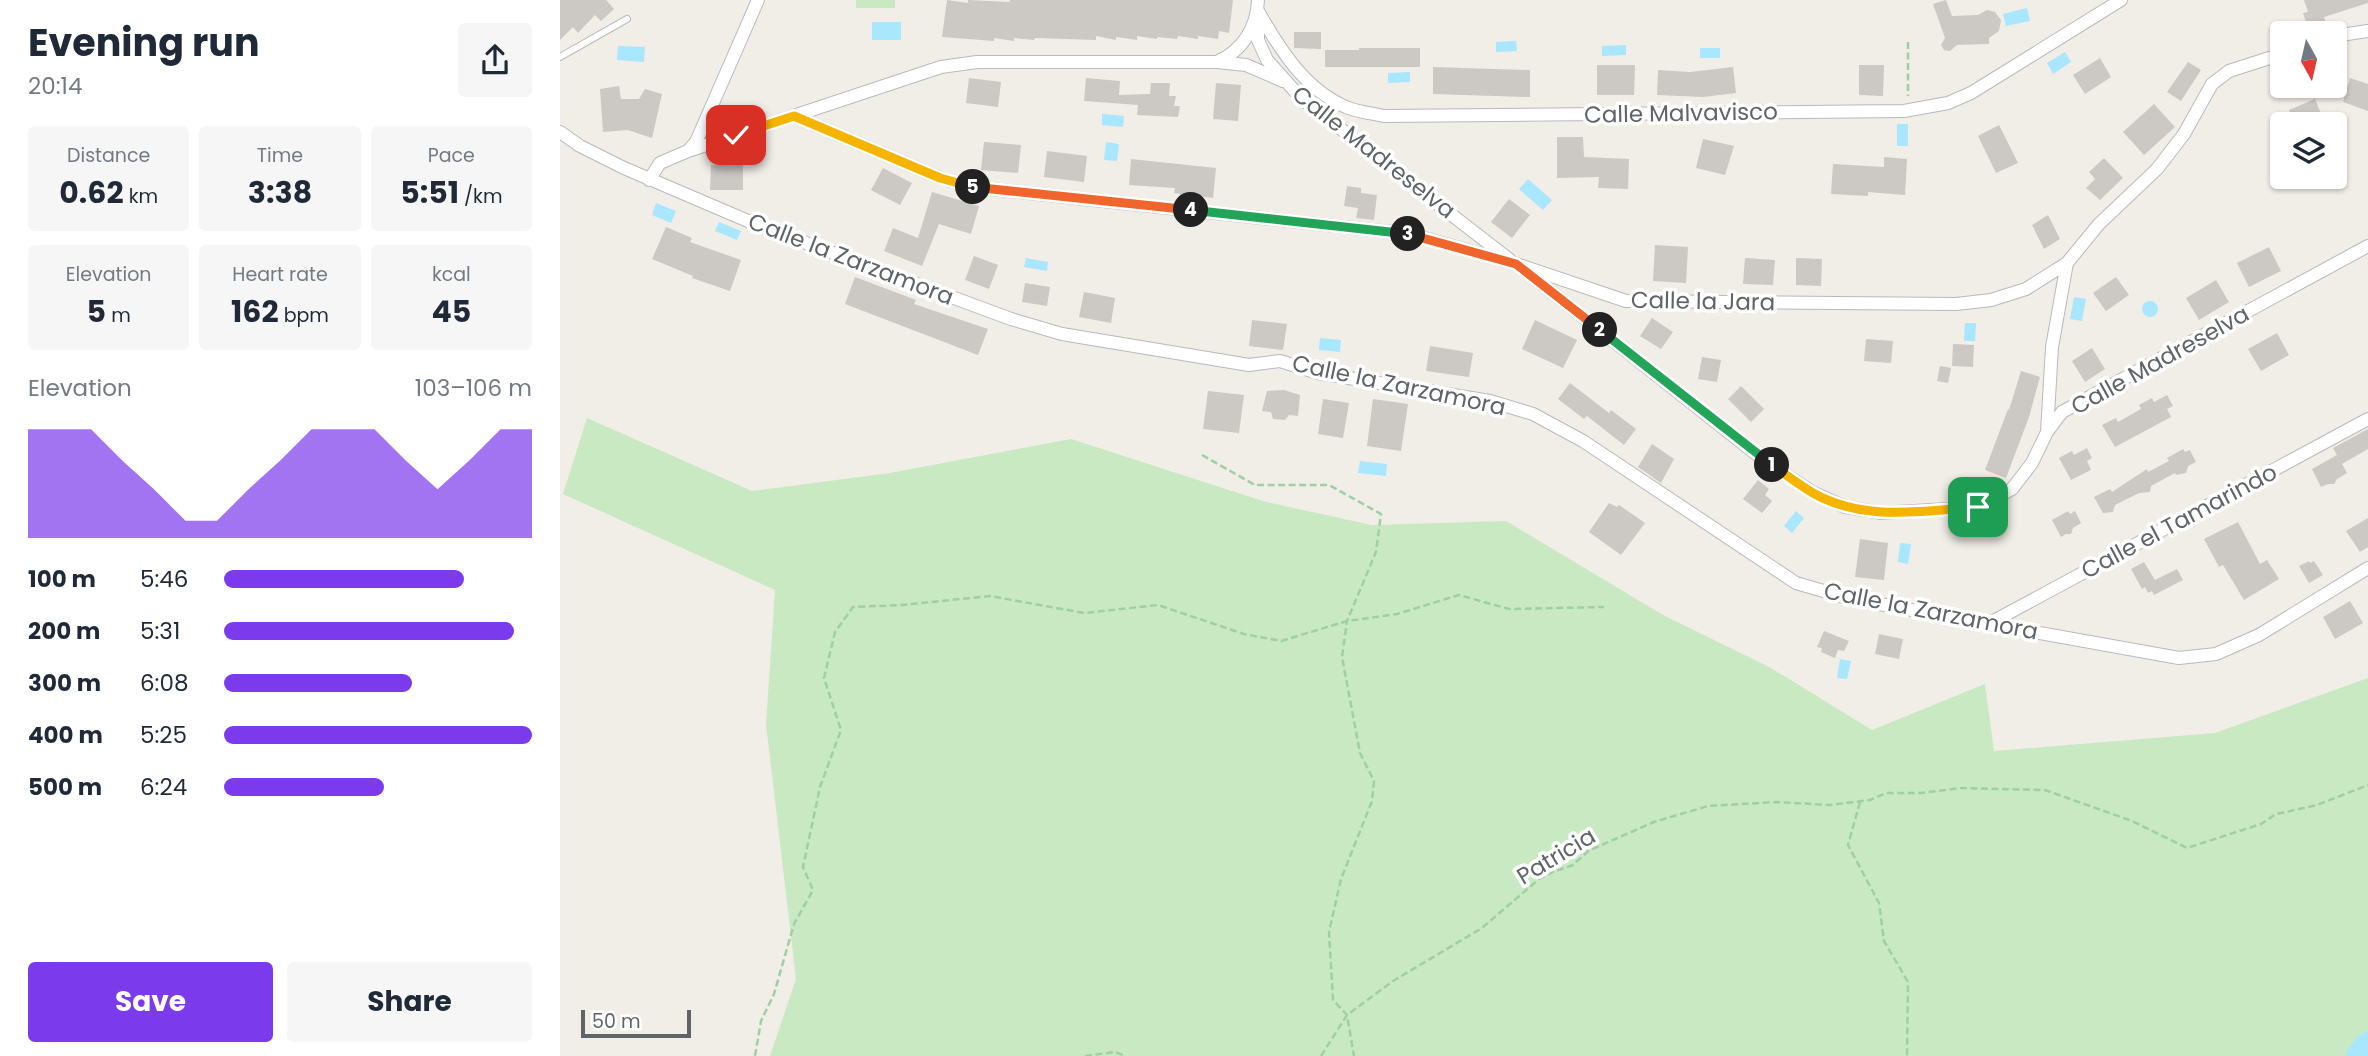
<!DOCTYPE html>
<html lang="en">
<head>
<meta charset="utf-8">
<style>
	:root { --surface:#fff; --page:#f6f6f7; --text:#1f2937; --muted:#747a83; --accent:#7c3aed }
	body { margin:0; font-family:Poppins,sans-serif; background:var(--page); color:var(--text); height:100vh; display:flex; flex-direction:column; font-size:26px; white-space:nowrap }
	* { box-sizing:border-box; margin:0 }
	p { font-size:23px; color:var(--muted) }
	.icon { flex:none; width:38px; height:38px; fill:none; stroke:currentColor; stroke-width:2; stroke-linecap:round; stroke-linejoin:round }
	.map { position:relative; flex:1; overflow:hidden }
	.details { display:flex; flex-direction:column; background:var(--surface); width:560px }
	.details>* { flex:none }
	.needle { width:46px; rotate:172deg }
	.tools { position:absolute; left:1710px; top:21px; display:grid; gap:14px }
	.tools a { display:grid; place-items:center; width:77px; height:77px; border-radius:7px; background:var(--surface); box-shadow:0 2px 5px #0004; font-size:35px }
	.scale { position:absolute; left:21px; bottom:18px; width:110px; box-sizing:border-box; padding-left:7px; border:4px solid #5e6468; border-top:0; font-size:19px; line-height:24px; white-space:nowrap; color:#5e6468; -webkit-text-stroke:5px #fff; paint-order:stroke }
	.pin { position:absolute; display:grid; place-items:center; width:60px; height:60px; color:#fff; margin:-30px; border-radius:14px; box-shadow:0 4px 10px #0006 }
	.km { position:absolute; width:35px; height:35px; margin:-18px; border-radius:50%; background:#222; color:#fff; font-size:19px; line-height:35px; text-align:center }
	.round { display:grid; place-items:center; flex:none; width:74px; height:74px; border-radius:7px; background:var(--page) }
	.head { display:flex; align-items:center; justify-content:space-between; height:119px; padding:0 28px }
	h1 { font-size:38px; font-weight:700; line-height:52px }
	.metrics { display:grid; grid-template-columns:repeat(3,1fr); gap:10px; height:119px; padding:7px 28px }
	.metrics div { display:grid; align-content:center; border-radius:7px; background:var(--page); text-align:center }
	.metrics b { font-size:30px; font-weight:700 }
	.metrics small { font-size:19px; font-weight:400 }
	.metrics p { font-size:19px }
	.chart { height:196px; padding:14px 28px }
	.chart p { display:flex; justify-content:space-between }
	.chart svg { width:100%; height:126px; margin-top:7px; fill:var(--accent); opacity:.7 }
	.button { display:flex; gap:14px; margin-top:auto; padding:14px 28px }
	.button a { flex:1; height:80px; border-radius:7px; background:var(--accent); color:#fff; font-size:28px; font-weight:700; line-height:80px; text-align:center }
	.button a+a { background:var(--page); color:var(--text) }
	ul { padding:0 28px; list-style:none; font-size:23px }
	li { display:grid; grid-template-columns:112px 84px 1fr; align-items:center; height:52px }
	li i { height:18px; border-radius:9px; background:var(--accent) }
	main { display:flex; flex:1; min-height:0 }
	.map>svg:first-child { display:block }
	.green { fill:#c9e9c3 }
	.water { fill:#a9e6ff }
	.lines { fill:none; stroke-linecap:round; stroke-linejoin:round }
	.river { stroke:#a9e6ff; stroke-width:26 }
	.building { fill:#ccc8c3 }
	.lane-casing { stroke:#b7babe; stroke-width:8 }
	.street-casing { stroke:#b7babe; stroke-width:14 }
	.path { stroke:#9fcfa5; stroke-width:2.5; stroke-dasharray:7 3.5; stroke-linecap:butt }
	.lane { stroke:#fff; stroke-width:6 }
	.street { stroke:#fff; stroke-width:12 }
	.split-1-casing { stroke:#fff; stroke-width:14 }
	.split-2-casing { stroke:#fff; stroke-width:14 }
	.split-3-casing { stroke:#fff; stroke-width:14 }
	.split-4-casing { stroke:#fff; stroke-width:14 }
	.split-5-casing { stroke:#fff; stroke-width:14 }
	.split-6-casing { stroke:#fff; stroke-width:14 }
	.split-1 { stroke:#f5b400; stroke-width:9 }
	.split-2 { stroke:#22a559; stroke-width:9 }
	.split-3 { stroke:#f0652b; stroke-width:9 }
	.split-4 { stroke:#22a559; stroke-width:9 }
	.split-5 { stroke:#f0652b; stroke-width:9 }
	.split-6 { stroke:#f5b400; stroke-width:9 }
	.labels { text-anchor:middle; stroke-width:7; stroke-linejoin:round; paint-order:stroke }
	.street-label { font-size:23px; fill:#5e6468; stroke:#fff }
</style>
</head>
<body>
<main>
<section class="details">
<div class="head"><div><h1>Evening run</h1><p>20:14</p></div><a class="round"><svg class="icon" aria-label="share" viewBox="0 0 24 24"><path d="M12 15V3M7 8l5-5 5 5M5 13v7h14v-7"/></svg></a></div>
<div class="metrics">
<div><p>Distance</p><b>0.62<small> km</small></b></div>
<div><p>Time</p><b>3:38</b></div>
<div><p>Pace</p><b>5:51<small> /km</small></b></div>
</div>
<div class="metrics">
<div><p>Elevation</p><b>5<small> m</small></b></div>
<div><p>Heart rate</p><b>162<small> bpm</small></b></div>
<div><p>kcal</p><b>45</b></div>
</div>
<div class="chart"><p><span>Elevation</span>103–106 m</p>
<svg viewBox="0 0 160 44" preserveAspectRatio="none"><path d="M0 44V6L10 6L20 6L30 17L40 27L50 38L60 38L70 27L80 17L90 6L100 6L110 6L120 17L130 27L140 17L150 6L160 6V44z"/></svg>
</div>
<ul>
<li><b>100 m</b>5:46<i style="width:78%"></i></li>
<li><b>200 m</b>5:31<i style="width:94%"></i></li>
<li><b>300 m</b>6:08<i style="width:61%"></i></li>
<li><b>400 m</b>5:25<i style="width:100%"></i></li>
<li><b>500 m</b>6:24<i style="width:52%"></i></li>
</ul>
<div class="button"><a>Save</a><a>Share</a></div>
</section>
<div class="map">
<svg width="1808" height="1056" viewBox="0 0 1808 1056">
	<rect width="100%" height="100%" fill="#f1ede7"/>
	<path class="green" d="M296,0H335V8H296Z
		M27,418L192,491L330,473L511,439L706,502L812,525L946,521L1103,615L1211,668L1312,730L1425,684L1434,751L1655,733L1808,678V1056H210L236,979L206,724L215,590L3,494Z"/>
	<path class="water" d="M1467,8L1470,21L1446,26L1443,14Z
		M312,22H341V40H312Z
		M956,41L957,51L936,52V42Z
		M1066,45V55L1042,56V46Z
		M58,46L85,47L84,62L57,60Z
		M1140,48H1160V58H1140Z
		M1505,52L1511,62L1493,74L1487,63Z
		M850,72V82L828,83V73Z
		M542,114L564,116L563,127L542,125Z
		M1337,124H1348V146H1337Z
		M546,142L559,144L557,161L544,160Z
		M968,179L992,200L983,210L959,189Z
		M96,203L116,211L111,223L92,215Z
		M159,222L181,231L177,240L155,231Z
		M466,258L488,262L487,271L464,267Z
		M1514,297L1526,299L1522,321L1510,319Z
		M1582 309a8 8 0 1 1 16 0a8 8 0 1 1-16 0Z
		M1405,323H1416L1415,341H1404Z
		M760,338L781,340L780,352L759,350Z
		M800,461L827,464L826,476L798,473Z
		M1236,511L1244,518L1232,533L1224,526Z
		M1340,543L1351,544L1348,564L1338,562Z
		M1280,659L1291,661L1287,679L1277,678Z"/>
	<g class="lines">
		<path class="river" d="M1799,1056L1808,1045"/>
	</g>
	<path class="building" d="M0,0H46L54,9L41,21L35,15L18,33L13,27L0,40Z
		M387,0L408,3V0L449,2L450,0H673L669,33L659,31L658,39L638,36V39L618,36L617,39L597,37V39L577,36V40L556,37V40L536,36V40L475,38L474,40L454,38V41L434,38V41L382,37Z
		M1386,0L1392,16L1418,15L1427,10L1435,12L1441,20L1439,31L1429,38V44L1397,45L1390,51L1384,50L1381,45L1385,38L1373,4Z
		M1744,0H1808V3L1764,17L1767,26L1749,31L1743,13L1748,12Z
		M734,32H761V49L734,48Z
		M799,48H860V67H765V50H799Z
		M1540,58L1551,77L1525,94L1513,75Z
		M1628,62L1641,70L1621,101L1607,92Z
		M1037,65H1075L1074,95H1037Z
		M1299,65H1324L1323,96L1299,95Z
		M873,67L970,70V97L873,94Z
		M1173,67L1176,93L1143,97L1097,95L1098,70L1130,72Z
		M409,78L441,82L438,107L406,103Z
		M526,78L560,81L559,95L590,94L591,83H610L609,96H616L614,106H620L618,117L577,115L578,105L524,101Z
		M1790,78L1808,84V111L1783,102Z
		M656,83L681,85L678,121L653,119Z
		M59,86L61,99H79L85,89L102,94L92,138L68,130L43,132L40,89Z
		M1755,99L1765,124H1735L1729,110Z
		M1594,104L1615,127L1584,155L1563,132Z
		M1439,125L1458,163L1436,173L1418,136Z
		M997,137H1023L1024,157L1069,159L1068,189L1038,188L1039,177L997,178Z
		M1143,139L1174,146L1165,175L1136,168Z
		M424,142L461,145L458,173L421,170Z
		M487,151L527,156L524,182L484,177Z
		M1324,157L1347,159L1345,195L1308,192V196L1271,194L1273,164L1324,167Z
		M1544,158L1563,178L1540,200L1526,188L1535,179L1529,172Z
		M571,159L656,168L653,198L614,193L615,188L569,185Z
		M151,165H183V190H150Z
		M323,168L352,183L340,205L311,190Z
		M787,186L801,188V193L817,195L814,220L796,218L798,208L784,206Z
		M372,192L419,206L411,234L379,224L362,266L324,251L333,228L358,238Z
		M949,199L970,215L952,238L931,222Z
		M1488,215L1500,239L1484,249L1472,225Z
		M106,227L132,238L130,242L181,260L170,291L132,278L133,276L92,259Z
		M1095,245L1128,247L1126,283L1093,281Z
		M1709,247L1721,271L1689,287L1677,263Z
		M414,256L438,265L429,289L405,280Z
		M1185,258L1215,260L1213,285L1183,284Z
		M1236,258L1262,259L1261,286L1236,285Z
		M295,277L356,300L354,304L428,329L418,355L285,304Z
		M1556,277L1569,295L1546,311L1533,293Z
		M1656,280L1669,302L1639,320L1626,298Z
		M465,283L490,287L487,306L462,302Z
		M524,292L555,298L551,323L519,317Z
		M1092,318L1113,332L1101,349L1080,336Z
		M692,320L727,324L723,350L689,346Z
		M975,320L1017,340L1003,368L962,349Z
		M1717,333L1729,355L1701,371L1688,349Z
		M1306,339L1333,341L1331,363L1304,361Z
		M1393,344L1414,345L1413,367L1392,366Z
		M870,346L913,353L909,377L866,371Z
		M1532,348L1545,369L1525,382L1512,361Z
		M1142,357L1161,360L1157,382L1138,379Z
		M1380,366L1391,368L1388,383L1377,381Z
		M1461,371L1480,377L1469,417L1446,478L1425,470L1448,409L1449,410Z
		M1010,383L1049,413L1051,410L1076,429L1064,445L1027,416L1024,419L998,399Z
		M1181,386L1204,409L1191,422L1168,399Z
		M724,390L740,395L738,416L729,415L725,420L713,419L711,412L702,411L707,391Z
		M648,391L684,395L679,433L643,429Z
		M1607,395L1613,406L1607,409L1611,417L1555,447L1542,425L1556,418L1558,422L1581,409L1579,405L1592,398L1594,402Z
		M763,399L789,403L783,438L758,434Z
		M813,399L848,404L841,451L807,446Z
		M1808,429V449L1782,464L1777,455L1787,473L1777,479L1774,484H1768L1761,487L1752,469L1777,455L1773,448Z
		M1092,444L1114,459L1101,483L1078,467Z
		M1527,448L1532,458L1527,461L1531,470L1511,480L1499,458L1512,451L1514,455Z
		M1623,449L1625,452L1630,450L1636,462L1628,466L1626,473L1616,475L1615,473L1591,486L1590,492L1579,493L1555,505L1553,512L1543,513L1534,497L1550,489L1552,492L1587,469L1588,472L1609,461L1607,458Z
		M1198,480L1209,489L1205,495L1212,501L1202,513L1183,499Z
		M1049,503L1057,507L1059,505L1085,523L1061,555L1029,532Z
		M1508,511L1510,514L1515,511L1521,523L1513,528L1511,534H1506L1501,537L1492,520Z
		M1808,518V547L1800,552L1786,531Z
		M1678,522L1700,564L1707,560L1719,579L1684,600L1663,565L1659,567L1644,539Z
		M1300,539L1328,543L1324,580L1295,577Z
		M1749,561L1750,563L1754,561L1763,575L1749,583L1739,566Z
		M1584,562L1595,580L1617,569L1623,580L1594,595L1592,591L1588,593L1585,587L1582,589L1571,569Z
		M1790,601L1803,623L1775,639L1763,617Z
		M1264,631L1289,641L1284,651L1278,650L1275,658L1261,652L1262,648L1257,647Z
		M1319,634L1343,639L1339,659L1315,654Z"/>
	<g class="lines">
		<g class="lane-casing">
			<path id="lane" d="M0,57L67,19
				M150,110L160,123L176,135"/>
		</g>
		<g class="street-casing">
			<path id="street" d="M698,11V40L707,60L741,98L950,260
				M698,11C719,48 745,90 786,107C797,112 812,113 824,116L1344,111L1388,103L1411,93L1561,0
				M1774,36L1808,31
				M657,62C682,51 697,28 698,0
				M234,116L380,178L413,187L850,234L956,264L1066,301L1396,304L1431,300L1466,289L1507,263L1539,224L1597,169L1624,134L1652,84L1669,71L1722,54
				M0,132L20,146L64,168L195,224L451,319L502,334L689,365L720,361L758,373L930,401L973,414L1023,441L1236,583L1291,599L1619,658L1656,654L1699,635L1808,568
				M128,151L381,67L417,62H657L686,65L723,81
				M89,180L100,163L128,151L136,142L198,0
				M965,271L1205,461L1254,493L1285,507L1322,513L1418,507L1452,489L1472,463L1487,432L1502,412L1808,246
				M1487,432L1492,347L1507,263
				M1430,623L1808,419"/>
		</g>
		<path class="path" d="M1348,42V96
			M642,455L695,485H769L821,514L816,552L787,621L782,657L800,753L814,781L812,801L781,879L769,932L773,1000L787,1015L794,1056
			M1300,802L1288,845L1319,903L1324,941L1348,982L1347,1056
			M195,1056L201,1021L214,994L234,924L253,890L243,867L260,787L281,730L264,678L275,632L293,607L342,605L430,596L524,613L598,605L684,634L721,641L787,621L837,614L899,595L949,609L1044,607
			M525,1056L555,1052L565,1056
			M761,1056L787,1015L833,981L922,928L979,879L993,872L1013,865L1028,851L1094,822L1148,806L1216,802L1270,805L1310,800L1326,793H1361L1401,788L1485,790L1572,821L1627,848L1701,824L1716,814L1757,805L1808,785"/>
		<use href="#lane" class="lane"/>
		<use href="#street" class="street"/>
	</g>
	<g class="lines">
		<g class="split-1-casing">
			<path id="split-1" d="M1212,465C1225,474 1239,485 1253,493C1304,522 1362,511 1418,507"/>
		</g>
		<g class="split-2-casing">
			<path id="split-2" d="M1040,330L1212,465"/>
		</g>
		<g class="split-3-casing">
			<path id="split-3" d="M848,234L956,264L1040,330"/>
		</g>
		<g class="split-4-casing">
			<path id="split-4" d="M631,210L848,234"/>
		</g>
		<g class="split-5-casing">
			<path id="split-5" d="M413,187L631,210"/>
		</g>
		<g class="split-6-casing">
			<path id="split-6" d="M176,135L234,116L380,178L413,187"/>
		</g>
		<use href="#split-1" class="split-1"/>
		<use href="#split-2" class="split-2"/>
		<use href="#split-3" class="split-3"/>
		<use href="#split-4" class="split-4"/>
		<use href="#split-5" class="split-5"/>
		<use href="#split-6" class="split-6"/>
	</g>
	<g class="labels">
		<g class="street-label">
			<text transform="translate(1121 113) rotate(-1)" y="8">Calle Malvavisco</text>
			<text transform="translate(814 152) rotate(38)" y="8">Calle Madreselva</text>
			<text transform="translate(291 259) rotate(21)" y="8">Calle la Zarzamora</text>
			<text transform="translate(1143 301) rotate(1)" y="8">Calle la Jara</text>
			<text transform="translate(1600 360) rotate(-29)" y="8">Calle Madreselva</text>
			<text transform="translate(839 385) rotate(12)" y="8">Calle la Zarzamora</text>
			<text transform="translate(1619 521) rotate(-28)" y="8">Calle el Tamarindo</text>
			<text transform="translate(1371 611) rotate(11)" y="8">Calle la Zarzamora</text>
			<text transform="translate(996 856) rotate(-31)" y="8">Patricia</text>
		</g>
	</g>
</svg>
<div class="tools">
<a><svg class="needle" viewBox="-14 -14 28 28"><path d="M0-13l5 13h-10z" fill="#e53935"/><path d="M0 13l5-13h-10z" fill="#747a83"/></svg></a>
<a><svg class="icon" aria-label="layers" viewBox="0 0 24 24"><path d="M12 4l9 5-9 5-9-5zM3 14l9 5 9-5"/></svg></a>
</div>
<div class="scale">50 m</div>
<div class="pin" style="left:1418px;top:507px;background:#1e9e55"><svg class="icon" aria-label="arrive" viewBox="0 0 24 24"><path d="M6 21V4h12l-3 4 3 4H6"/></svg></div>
<div class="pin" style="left:176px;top:135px;background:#d93025"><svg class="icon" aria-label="check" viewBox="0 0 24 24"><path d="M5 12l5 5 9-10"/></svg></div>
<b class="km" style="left:1212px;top:465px">1</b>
<b class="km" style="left:1040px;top:330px">2</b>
<b class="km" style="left:848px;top:234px">3</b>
<b class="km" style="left:631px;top:210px">4</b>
<b class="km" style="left:413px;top:187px">5</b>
</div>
</main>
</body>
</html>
